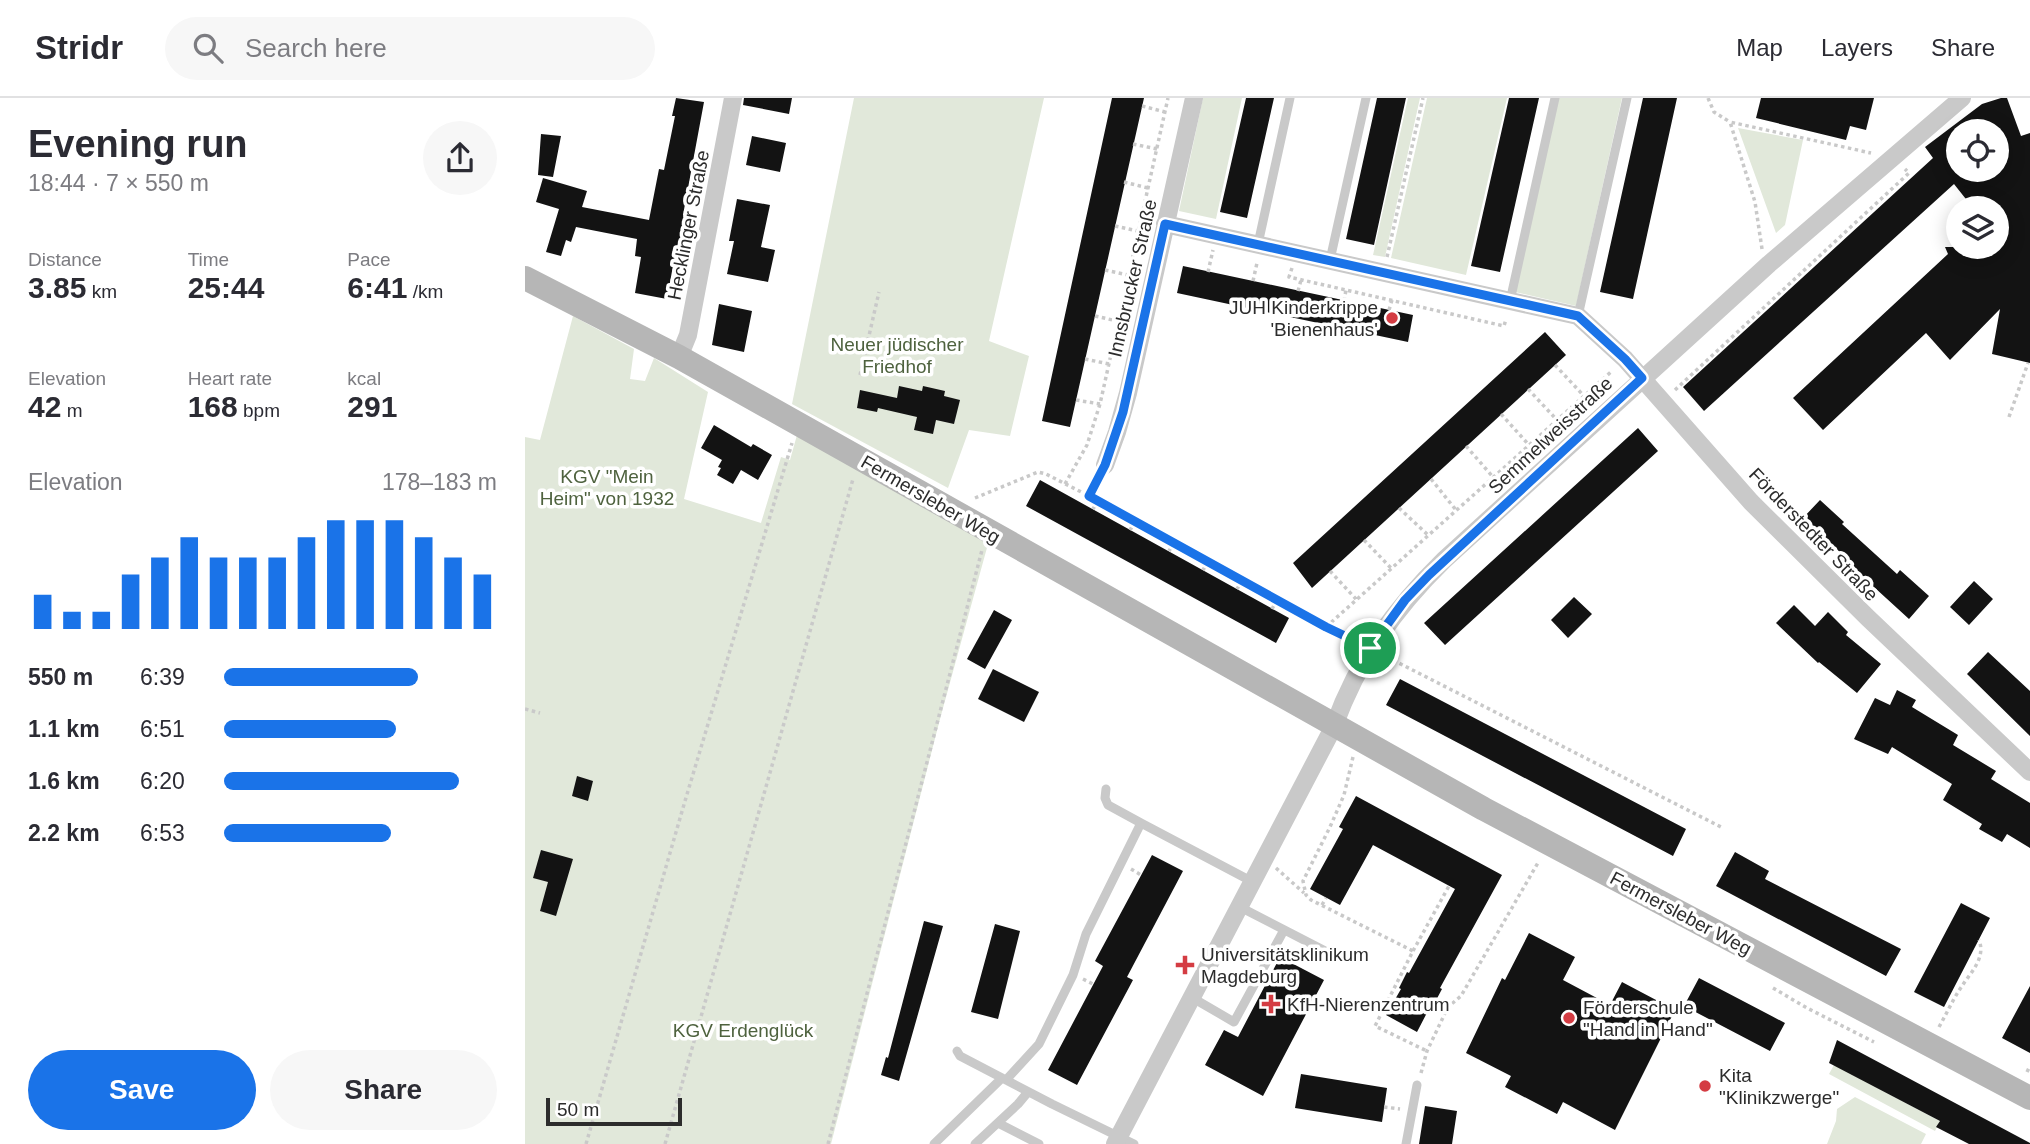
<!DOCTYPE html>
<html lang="en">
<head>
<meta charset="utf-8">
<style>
	:root { --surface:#fff; --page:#f7f7f7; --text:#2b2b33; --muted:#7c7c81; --line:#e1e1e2; --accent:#1a73e8 }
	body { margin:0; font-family:Arial,sans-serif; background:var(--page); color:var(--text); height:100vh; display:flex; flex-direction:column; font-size:26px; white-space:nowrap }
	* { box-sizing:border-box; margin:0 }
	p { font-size:23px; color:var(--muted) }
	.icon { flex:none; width:38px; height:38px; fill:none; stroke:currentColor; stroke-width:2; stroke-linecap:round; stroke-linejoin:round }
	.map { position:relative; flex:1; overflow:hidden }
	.sheet { display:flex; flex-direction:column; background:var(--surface); width:525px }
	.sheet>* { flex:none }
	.buttons { position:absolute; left:1421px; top:21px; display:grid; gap:14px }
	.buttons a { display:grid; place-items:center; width:63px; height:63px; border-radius:50%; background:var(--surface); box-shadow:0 4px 18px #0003; font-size:35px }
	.scale { position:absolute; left:21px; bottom:18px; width:136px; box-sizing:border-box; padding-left:7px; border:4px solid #2c2c2c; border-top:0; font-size:19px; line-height:24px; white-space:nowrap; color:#2c2c2c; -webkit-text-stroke:5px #fff; paint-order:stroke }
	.pin { position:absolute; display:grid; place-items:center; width:60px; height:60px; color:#fff; margin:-30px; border:4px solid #fff; border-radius:50%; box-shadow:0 2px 7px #0007 }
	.round { display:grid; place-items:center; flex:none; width:74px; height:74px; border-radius:37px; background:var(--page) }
	.head { display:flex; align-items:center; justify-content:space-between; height:119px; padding:0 28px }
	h1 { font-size:38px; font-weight:700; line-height:52px }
	.figures { display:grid; grid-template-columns:repeat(3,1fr); gap:10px; height:119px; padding:7px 28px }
	.figures div { display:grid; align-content:center }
	.figures b { font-size:30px; font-weight:700 }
	.figures small { font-size:19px; font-weight:400 }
	.figures p { font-size:19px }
	.chart { height:196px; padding:14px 28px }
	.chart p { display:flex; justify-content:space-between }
	.chart svg { width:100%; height:126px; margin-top:7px; stroke:var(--accent); stroke-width:6 }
	.cta { display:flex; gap:14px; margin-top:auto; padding:14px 28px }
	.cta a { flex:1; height:80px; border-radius:42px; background:var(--accent); color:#fff; font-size:28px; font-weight:700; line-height:80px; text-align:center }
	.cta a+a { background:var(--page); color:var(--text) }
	ul { padding:0 28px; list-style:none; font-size:23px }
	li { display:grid; grid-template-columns:112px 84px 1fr; align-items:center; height:52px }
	li i { height:18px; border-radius:9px; background:var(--accent) }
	header { display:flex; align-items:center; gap:42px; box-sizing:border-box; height:98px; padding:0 35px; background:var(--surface); border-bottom:2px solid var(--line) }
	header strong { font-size:33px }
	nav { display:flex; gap:38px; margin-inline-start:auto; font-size:24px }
	.search { width:490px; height:63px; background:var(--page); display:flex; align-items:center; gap:18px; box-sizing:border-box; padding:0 24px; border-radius:38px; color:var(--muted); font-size:26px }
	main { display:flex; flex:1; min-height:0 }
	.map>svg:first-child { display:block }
	.green { fill:#e1e8da }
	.building { fill:#131313; fill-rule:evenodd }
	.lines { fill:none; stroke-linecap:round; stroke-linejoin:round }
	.path { stroke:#c9c9c9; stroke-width:3.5; stroke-dasharray:3.5 3.5; stroke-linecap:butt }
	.lane { stroke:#c9c9c9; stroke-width:9 }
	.street { stroke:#c9c9c9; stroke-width:18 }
	.secondary { stroke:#b6b6b6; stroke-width:24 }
	.route-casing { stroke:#fff; stroke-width:14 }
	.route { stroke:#1a73e8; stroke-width:9 }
	.poi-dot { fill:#d43c43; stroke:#fff; stroke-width:2.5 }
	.labels { text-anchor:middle; stroke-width:7; stroke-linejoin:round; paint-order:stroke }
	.street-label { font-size:19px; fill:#2c2c2c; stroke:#fff }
	.poi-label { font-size:19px; fill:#2c2c2c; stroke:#fff; text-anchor:start }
	.park-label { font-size:19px; fill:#4e623e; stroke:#fff }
</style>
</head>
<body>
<header>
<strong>Stridr</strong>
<div class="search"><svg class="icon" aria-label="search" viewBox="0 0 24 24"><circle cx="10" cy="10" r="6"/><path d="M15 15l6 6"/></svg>Search here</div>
<nav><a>Map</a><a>Layers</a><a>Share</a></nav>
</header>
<main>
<section class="sheet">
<div class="head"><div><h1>Evening run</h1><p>18:44 · 7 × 550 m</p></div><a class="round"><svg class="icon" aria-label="share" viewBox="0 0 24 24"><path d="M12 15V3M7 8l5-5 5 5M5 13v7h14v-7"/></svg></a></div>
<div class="figures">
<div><p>Distance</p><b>3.85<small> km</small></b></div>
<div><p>Time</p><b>25:44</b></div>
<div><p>Pace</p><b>6:41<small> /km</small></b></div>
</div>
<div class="figures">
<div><p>Elevation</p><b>42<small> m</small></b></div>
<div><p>Heart rate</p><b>168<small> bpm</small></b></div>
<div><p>kcal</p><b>291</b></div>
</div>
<div class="chart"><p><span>Elevation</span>178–183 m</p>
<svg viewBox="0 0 160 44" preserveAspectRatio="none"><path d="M5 44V32M15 44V38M25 44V38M35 44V25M45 44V19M55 44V12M65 44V19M75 44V19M85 44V19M95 44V12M105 44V6M115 44V6M125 44V6M135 44V12M145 44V19M155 44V25"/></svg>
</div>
<ul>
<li><b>550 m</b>6:39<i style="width:71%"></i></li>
<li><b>1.1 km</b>6:51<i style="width:63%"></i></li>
<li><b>1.6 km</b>6:20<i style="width:86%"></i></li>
<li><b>2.2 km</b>6:53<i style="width:61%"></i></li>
</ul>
<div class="cta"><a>Save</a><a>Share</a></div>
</section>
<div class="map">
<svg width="1505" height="1046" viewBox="0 0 1505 1046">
	<rect width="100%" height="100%" fill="#fff"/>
	<path class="green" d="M329,0H519L464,243L504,258L485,338L444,332L423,390L267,306Z
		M678,0H717L691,121L654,113Z
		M883,0H895L860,159L848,157Z
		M902,0H982L941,177L866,160Z
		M1033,0H1097L1051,208L990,194Z
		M1213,30L1278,42L1260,127L1251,135Z
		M48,218L109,251L105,281L120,283L129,260L183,294L159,401L236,425L256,359L265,362L272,337L463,446L415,621L306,1046H0V339L15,342Z
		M1309,967L1415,1023L1410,1033L1304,976Z
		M1330,999L1401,1036L1396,1046H1302L1311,1023L1312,1011Z"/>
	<path class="building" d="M151,0L179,4L158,117L161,118L155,152L151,151L142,201L110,195L116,159L110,158L112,141L51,129L46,144L41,142L36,158L21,154L34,111L11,104L18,80L62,93L57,109L124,122L134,71L139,72L150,18H147Z
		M219,0H267L264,16L218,7Z
		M587,0H619L545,329L517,323Z
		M721,0H749L722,120L695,114Z
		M852,0H881L849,147L821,141Z
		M984,0H1014L975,174L946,168Z
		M1118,0H1152L1108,201L1075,194Z
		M1236,0H1349L1341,32L1325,28L1321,42L1231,20Z
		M1476,0H1482L1496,38L1505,35V265L1467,256L1475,211L1425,262L1401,235L1298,332L1268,300L1423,156L1420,149H1472V110H1448L1429,86L1179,313L1158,289L1408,60L1400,49L1457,6ZM1433,33H1472V72H1433Z
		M16,36L36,38L28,79L13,77Z
		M227,38L261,45L255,74L221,67Z
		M212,101L245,107L236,149L250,152L243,184L202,176L209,143H204Z
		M658,168L888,217L883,244L652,195Z
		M194,206L227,213L219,254L187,247Z
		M1020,234L1041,257L787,490L768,465Z
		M374,288L397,293L398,288L420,293L419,298L435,302L429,326L411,322L408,336L389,332L392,319L353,310L352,314L332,310L335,292L372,300Z
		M189,327L226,349L228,346L247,357L233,382L216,372L208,386L192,377L196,370L193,369L197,362L176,350Z
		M1113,330L1133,353L920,547L899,525Z
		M515,382L764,520L751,545L501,408Z
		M1295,402L1319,424L1317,426L1372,476L1375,472L1404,498L1384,521L1315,458L1317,456L1278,420Z
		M1449,483L1468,501L1444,527L1425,509Z
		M1049,499L1067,516L1043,540L1026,522Z
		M1269,507L1290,528L1303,514L1323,534L1321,537L1356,566L1332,595L1294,564L1293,565L1251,525Z
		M469,512L487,522L460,571L442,561Z
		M1463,554L1505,593V638L1442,576Z
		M468,571L514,594L499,624L453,601Z
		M875,581L1161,731L1148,758L861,607Z
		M1372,592L1391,602L1387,609L1433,637L1428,647L1471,673L1466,681L1505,705V750L1482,736L1477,744L1454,731L1457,726L1418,702L1427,686L1367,649L1363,656L1329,641L1350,600L1365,607Z
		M52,678L68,683L63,703L47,698Z
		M831,698L977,777L915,890L917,891L908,908L906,907L892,934L861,917L876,891L874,890L882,874L884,875L930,791L848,747L815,807L785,791L818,731L814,729Z
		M16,752L48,761L31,818L15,813L23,784L8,780Z
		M1210,754L1244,773L1240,781L1376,851L1361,878L1191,788Z
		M627,757L658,773L602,879L608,882L552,987L523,972L578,868L570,863Z
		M1436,805L1465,820L1419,909L1389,894Z
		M399,823L418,828L374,983L356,977L361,959L363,960Z
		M470,826L495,833L473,921L446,914Z
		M1004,835L1050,859L1038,882L1085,907L1097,884L1150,912L1090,1032L1038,1004L1032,1016L980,989L986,978L941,955L977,880L980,882Z
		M755,859L799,882L738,998L680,967L699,932L713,939Z
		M1174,880L1260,925L1245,953L1159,908Z
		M1505,888V955L1477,940Z
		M1312,942L1505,1045V1046H1444L1411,1029L1415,1023L1304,965Z
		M776,976L862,990L857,1024L770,1010Z
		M900,1008L932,1013L927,1046H894Z"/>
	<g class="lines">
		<path class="path" d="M1183,0L1189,14L1205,24
			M617,8L640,14
			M608,46L632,51
			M599,84L623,90
			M590,128L613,133
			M1237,151L1230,104L1205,24L1346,55
			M862,159L898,0
			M767,170L764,179L979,228L981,221
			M580,172L603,177
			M683,174L688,152
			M728,183L732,165
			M773,193L776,182
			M819,203L821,192
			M864,212L867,202
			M570,218L592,223
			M560,261L584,266
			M1030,267L1059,298
			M335,277L354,194
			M1003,291L1032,322
			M1150,292L1384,75L1380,71
			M551,302L575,306
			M976,316L1004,347
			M1484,319L1503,265
			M941,348L968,379
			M906,381L931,412
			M540,386L562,347L575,306L643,0
			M564,398L801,529L830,543
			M450,400L513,374L521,376L564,398L572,383
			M874,410L903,437
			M568,411L573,403
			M605,432L610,424
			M839,442L866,470
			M644,453L649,445
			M678,472L683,464
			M805,473L831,501
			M712,491L718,482
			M747,511L752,502
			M801,529L1087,273
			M862,559L1198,730
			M0,611L15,615
			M828,659L819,697L805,729L778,783L781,797L786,802L888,853L850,928L902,953
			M751,770L779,795
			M606,771L616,777
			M797,807L801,800
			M888,853L924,788
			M558,881L568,886
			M1248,890L1282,910L1349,944
			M911,902L923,909
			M1414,929C1422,915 1428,901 1437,888C1446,874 1461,860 1454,842
			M1502,974L1505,968
			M896,975L902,953L923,909L936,898L1014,763
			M859,1009L875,1011
			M61,1046L160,703L267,345
			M140,1046L328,381
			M303,1046L457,452"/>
		<path class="lane" d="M733,146L765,0
			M805,162L841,0
			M985,203L1030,0
			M1053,218L1102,0
			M581,691L580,700L583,707L616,725
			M713,808L806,856
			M666,899L709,924L759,832
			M432,953L435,958L527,1006L609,1046
			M481,982L514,946L548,877L561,836L616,725L726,783
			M473,1025L514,1046
			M409,1046L477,980
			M450,1046L493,1006L503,994
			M881,1046L892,987"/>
		<path class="street" d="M640,126L1053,218L1100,261L1226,404L1343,520L1505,674
			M154,259L163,237L208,0
			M580,367L592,334L603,295L669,0
			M590,1046L809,628C833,562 869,511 919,462L1244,166L1437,0"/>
		<path class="secondary" d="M0,180L154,259L959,711L1505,1000"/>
	</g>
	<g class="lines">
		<g class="route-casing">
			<path id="route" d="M640,126L1053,218L1100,261L1117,280L904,477L880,502L845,550L801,529L564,398L580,367L598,314Z"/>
		</g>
		<use href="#route" class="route"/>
	</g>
	<g class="poi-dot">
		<circle cx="867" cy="220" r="7"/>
		<path d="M656.5 856.5h7v7h7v7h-7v7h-7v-7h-7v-7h7z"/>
		<path d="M742.5 895.5h7v7h7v7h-7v7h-7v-7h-7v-7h7z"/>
		<circle cx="1044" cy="920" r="7"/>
		<circle cx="1180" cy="988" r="7"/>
	</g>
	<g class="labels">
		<g class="street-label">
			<text transform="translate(163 127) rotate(-79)" y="7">Hecklinger Straße</text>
			<text transform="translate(607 180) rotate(-77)" y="7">Innsbrucker Straße</text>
			<text transform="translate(1025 337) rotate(-43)" y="7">Semmelweisstraße</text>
			<text transform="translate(406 401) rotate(30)" y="7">Fermersleber Weg</text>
			<text transform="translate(1289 436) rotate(46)" y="7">Förderstedter Straße</text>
			<text transform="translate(1156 815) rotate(28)" y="7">Fermersleber Weg</text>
		</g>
		<g class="poi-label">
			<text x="853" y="216" text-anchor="end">JUH Kinderkrippe<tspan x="853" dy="22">'Bienenhaus'</tspan></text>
			<text x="676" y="863">Universitätsklinikum<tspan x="676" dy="22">Magdeburg</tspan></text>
			<text x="762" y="913">KfH-Nierenzentrum</text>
			<text x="1058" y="916">Förderschule<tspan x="1058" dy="22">"Hand in Hand"</tspan></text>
			<text x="1194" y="984">Kita<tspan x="1194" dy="22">"Klinikzwerge"</tspan></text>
		</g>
		<g class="park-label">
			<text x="372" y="253">Neuer jüdischer<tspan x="372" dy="22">Friedhof</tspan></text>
			<text x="82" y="385">KGV "Mein<tspan x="82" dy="22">Heim" von 1932</tspan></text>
			<text x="218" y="939">KGV Erdenglück</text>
		</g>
	</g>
</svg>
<div class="buttons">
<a><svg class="icon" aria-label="locate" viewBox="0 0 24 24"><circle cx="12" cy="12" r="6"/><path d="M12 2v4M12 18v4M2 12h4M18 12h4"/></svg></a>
<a><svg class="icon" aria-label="layers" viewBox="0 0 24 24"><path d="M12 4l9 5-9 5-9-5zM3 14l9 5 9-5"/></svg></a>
</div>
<div class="scale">50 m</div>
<div class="pin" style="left:845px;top:550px;background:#1e9e55"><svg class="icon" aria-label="arrive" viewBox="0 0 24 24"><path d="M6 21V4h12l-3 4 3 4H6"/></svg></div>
</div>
</main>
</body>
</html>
